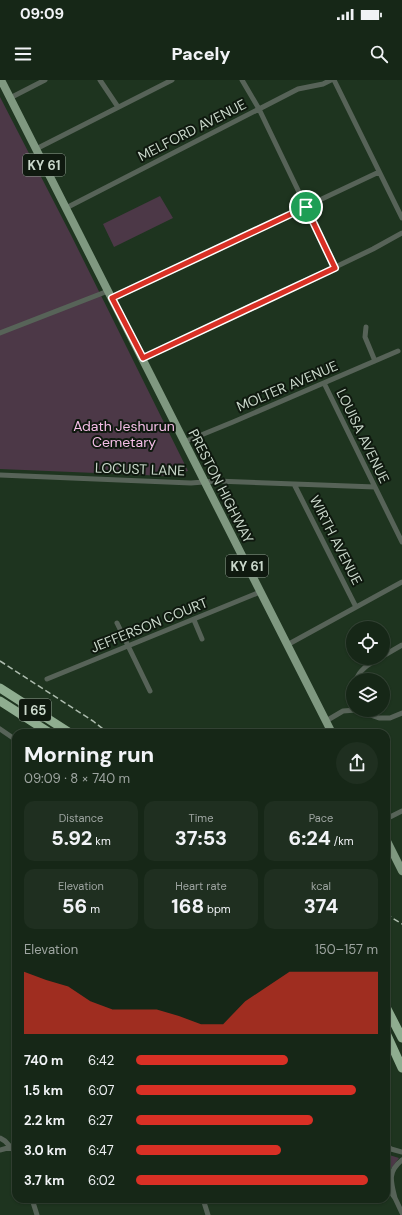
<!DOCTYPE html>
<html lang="en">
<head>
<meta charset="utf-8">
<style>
	:root { --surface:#162717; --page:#1f2f20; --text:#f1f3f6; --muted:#9ea5a1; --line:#354436; --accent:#d93025 }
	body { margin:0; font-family:"DM Sans",sans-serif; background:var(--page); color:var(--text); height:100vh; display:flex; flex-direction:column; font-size:15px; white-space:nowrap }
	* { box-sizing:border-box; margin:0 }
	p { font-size:13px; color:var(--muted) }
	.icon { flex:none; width:22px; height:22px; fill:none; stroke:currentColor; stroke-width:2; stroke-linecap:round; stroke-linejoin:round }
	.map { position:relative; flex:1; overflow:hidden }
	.panel { position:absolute; left:12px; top:649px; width:378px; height:474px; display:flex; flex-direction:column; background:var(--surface); border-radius:12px; box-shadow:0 1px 3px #0004,0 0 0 1px var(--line) }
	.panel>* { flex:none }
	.controls { position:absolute; left:346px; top:541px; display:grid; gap:8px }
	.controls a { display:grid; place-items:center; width:44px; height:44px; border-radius:50%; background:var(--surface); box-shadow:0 1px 3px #0004,0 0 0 1px var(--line); font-size:20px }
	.pin { position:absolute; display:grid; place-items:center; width:34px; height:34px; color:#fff; margin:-17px; border:2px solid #fff; border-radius:50%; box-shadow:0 1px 4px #0007 }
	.round { display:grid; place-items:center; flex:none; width:42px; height:42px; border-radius:21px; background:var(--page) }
	.headline { display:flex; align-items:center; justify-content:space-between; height:68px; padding:0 12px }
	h1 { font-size:22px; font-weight:800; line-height:30px }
	.metrics { display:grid; grid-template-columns:repeat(3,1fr); gap:6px; height:68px; padding:4px 12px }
	.metrics div { display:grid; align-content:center; border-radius:10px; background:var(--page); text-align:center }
	.metrics b { font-size:20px; font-weight:800 }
	.metrics small { font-size:11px; font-weight:400 }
	.metrics p { font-size:11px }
	.chart { height:112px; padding:8px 12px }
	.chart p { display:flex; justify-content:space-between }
	.chart svg { width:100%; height:72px; margin-top:4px; fill:var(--accent); opacity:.7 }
	ul { padding:0 12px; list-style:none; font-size:13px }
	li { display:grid; grid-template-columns:64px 48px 1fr; align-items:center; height:30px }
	li i { height:10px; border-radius:5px; background:var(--accent) }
	.status { display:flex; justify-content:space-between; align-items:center; height:28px; padding:0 20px; background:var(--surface); direction:ltr }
	.status svg { height:11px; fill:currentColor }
	header { display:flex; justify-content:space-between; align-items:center; height:52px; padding:0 12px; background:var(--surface); font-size:18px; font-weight:800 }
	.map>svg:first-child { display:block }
	.green { fill:#4c3847 }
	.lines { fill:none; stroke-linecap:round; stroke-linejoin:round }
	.minor { stroke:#576358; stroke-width:5 }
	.primary { stroke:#7f9880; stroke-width:8 }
	.motorway { stroke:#8fad90; stroke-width:9 }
	.rail { stroke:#adbcae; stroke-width:1.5; stroke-dasharray:6 3; stroke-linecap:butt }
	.route-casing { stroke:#fff; stroke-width:8 }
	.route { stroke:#d93025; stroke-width:5 }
	.labels { text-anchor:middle; stroke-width:4; stroke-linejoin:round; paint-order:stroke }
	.shield { fill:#0f190f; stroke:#929f93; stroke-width:1 }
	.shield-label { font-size:13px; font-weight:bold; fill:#cad8cb }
	.street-label { font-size:14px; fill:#cad8cb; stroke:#0f190f }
	.park-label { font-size:14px; fill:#f5bee7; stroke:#0f190f }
</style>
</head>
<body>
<div class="status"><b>09:09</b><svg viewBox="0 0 49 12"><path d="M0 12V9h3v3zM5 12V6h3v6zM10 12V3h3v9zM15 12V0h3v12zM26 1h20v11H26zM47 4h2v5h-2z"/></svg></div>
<header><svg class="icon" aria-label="menu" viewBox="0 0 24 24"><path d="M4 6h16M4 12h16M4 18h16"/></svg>Pacely<svg class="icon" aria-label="search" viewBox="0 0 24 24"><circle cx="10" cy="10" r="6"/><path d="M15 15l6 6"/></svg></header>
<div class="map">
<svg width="402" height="1135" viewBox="0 0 402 1135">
	<rect width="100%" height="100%" fill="#1e341f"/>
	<path class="green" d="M0,17L71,155L188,391L168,396L0,389Z
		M160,116L173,138L114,167L103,144Z
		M386,1074L399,1078L390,1090L388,1099L386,1096Z"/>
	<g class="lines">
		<path class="minor" d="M100,0L118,27
			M242,0L259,29L335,187
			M334,0L402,138
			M10,18L45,0
			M36,69L172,0
			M66,128L298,9L323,4L331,0
			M112,218L379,92
			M366,247L365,257L375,281
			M0,253L108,211
			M143,279L373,169L402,153
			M324,303L402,462
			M184,362L233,342L398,271
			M0,395L191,403L216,401L375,407
			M294,404L356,527
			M194,540L202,559
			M117,543L150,611
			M287,565L402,502
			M383,576L402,565
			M47,599L260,512
			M356,600C360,589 369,584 379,578
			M326,641L343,631L356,630L379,638H390L402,633
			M0,649L16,660
			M386,739L402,731
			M0,1058L5,1061L16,1073
			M386,1065L391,1069L402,1072
			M0,1070L11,1067
			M386,1105L395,1118L402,1133
			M395,1118C391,1102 387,1092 402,1080
			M32,1119L37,1135
			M203,1119L208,1135"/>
		<path class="primary" d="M1,0L332,653
			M386,759L402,791"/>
		<path class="motorway" d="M0,608L70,653
			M0,621L50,653
			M386,927L402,958
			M386,953L402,988"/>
		<path class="rail" d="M0,581L93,641L108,653
			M386,834L402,844"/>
	</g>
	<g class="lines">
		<g class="route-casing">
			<path id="route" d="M306,127L335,188L143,278L112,218Z"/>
		</g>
		<use href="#route" class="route"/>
	</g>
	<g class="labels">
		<g class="shield">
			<rect x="23" y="74" width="42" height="22" rx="3"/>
			<rect x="226" y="475" width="42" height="22" rx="3"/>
			<rect x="19" y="619" width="32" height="22" rx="3"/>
		</g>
		<g class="shield-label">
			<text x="44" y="90">KY 61</text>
			<text x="247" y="491">KY 61</text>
			<text x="35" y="635">I 65</text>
		</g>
		<g class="street-label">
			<text transform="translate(192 50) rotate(-27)" y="5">MELFORD AVENUE</text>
			<text transform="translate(287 306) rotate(-23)" y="5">MOLTER AVENUE</text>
			<text transform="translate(363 356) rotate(64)" y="5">LOUISA AVENUE</text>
			<text transform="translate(140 389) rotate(2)" y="5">LOCUST LANE</text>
			<text transform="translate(221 406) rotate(63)" y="5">PRESTON HIGHWAY</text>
			<text transform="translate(336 460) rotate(63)" y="5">WIRTH AVENUE</text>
			<text transform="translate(149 545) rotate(-22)" y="5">JEFFERSON COURT</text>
		</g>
		<g class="park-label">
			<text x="124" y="351">Adath Jeshurun<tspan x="124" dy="16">Cemetary</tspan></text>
		</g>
	</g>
</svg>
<div class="controls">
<a><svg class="icon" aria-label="locate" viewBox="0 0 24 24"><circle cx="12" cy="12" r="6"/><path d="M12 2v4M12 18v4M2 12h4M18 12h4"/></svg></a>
<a><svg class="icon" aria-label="layers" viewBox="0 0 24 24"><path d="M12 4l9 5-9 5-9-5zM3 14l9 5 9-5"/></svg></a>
</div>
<div class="pin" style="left:306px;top:127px;background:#1e9e55"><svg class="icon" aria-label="arrive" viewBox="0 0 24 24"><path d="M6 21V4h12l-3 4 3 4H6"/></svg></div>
<section class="panel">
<div class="headline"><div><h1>Morning run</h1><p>09:09 · 8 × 740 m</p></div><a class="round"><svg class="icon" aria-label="share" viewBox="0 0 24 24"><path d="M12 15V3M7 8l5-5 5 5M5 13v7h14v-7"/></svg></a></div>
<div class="metrics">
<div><p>Distance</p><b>5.92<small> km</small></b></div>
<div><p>Time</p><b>37:53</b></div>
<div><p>Pace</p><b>6:24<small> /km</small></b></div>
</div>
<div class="metrics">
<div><p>Elevation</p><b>56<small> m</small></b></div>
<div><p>Heart rate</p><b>168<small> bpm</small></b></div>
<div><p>kcal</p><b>374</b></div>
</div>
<div class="chart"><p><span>Elevation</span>150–157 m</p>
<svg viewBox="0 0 160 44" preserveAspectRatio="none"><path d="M0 44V6L10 11L20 15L30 24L40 29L50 29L60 29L70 33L80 38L90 38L100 24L110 15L120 6L130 6L140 6L150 6L160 6V44z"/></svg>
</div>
<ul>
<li><b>740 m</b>6:42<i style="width:63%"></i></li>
<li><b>1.5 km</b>6:07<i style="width:91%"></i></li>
<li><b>2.2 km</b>6:27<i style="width:73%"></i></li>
<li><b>3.0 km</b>6:47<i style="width:60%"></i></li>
<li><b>3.7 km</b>6:02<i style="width:96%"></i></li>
</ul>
</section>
</div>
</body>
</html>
